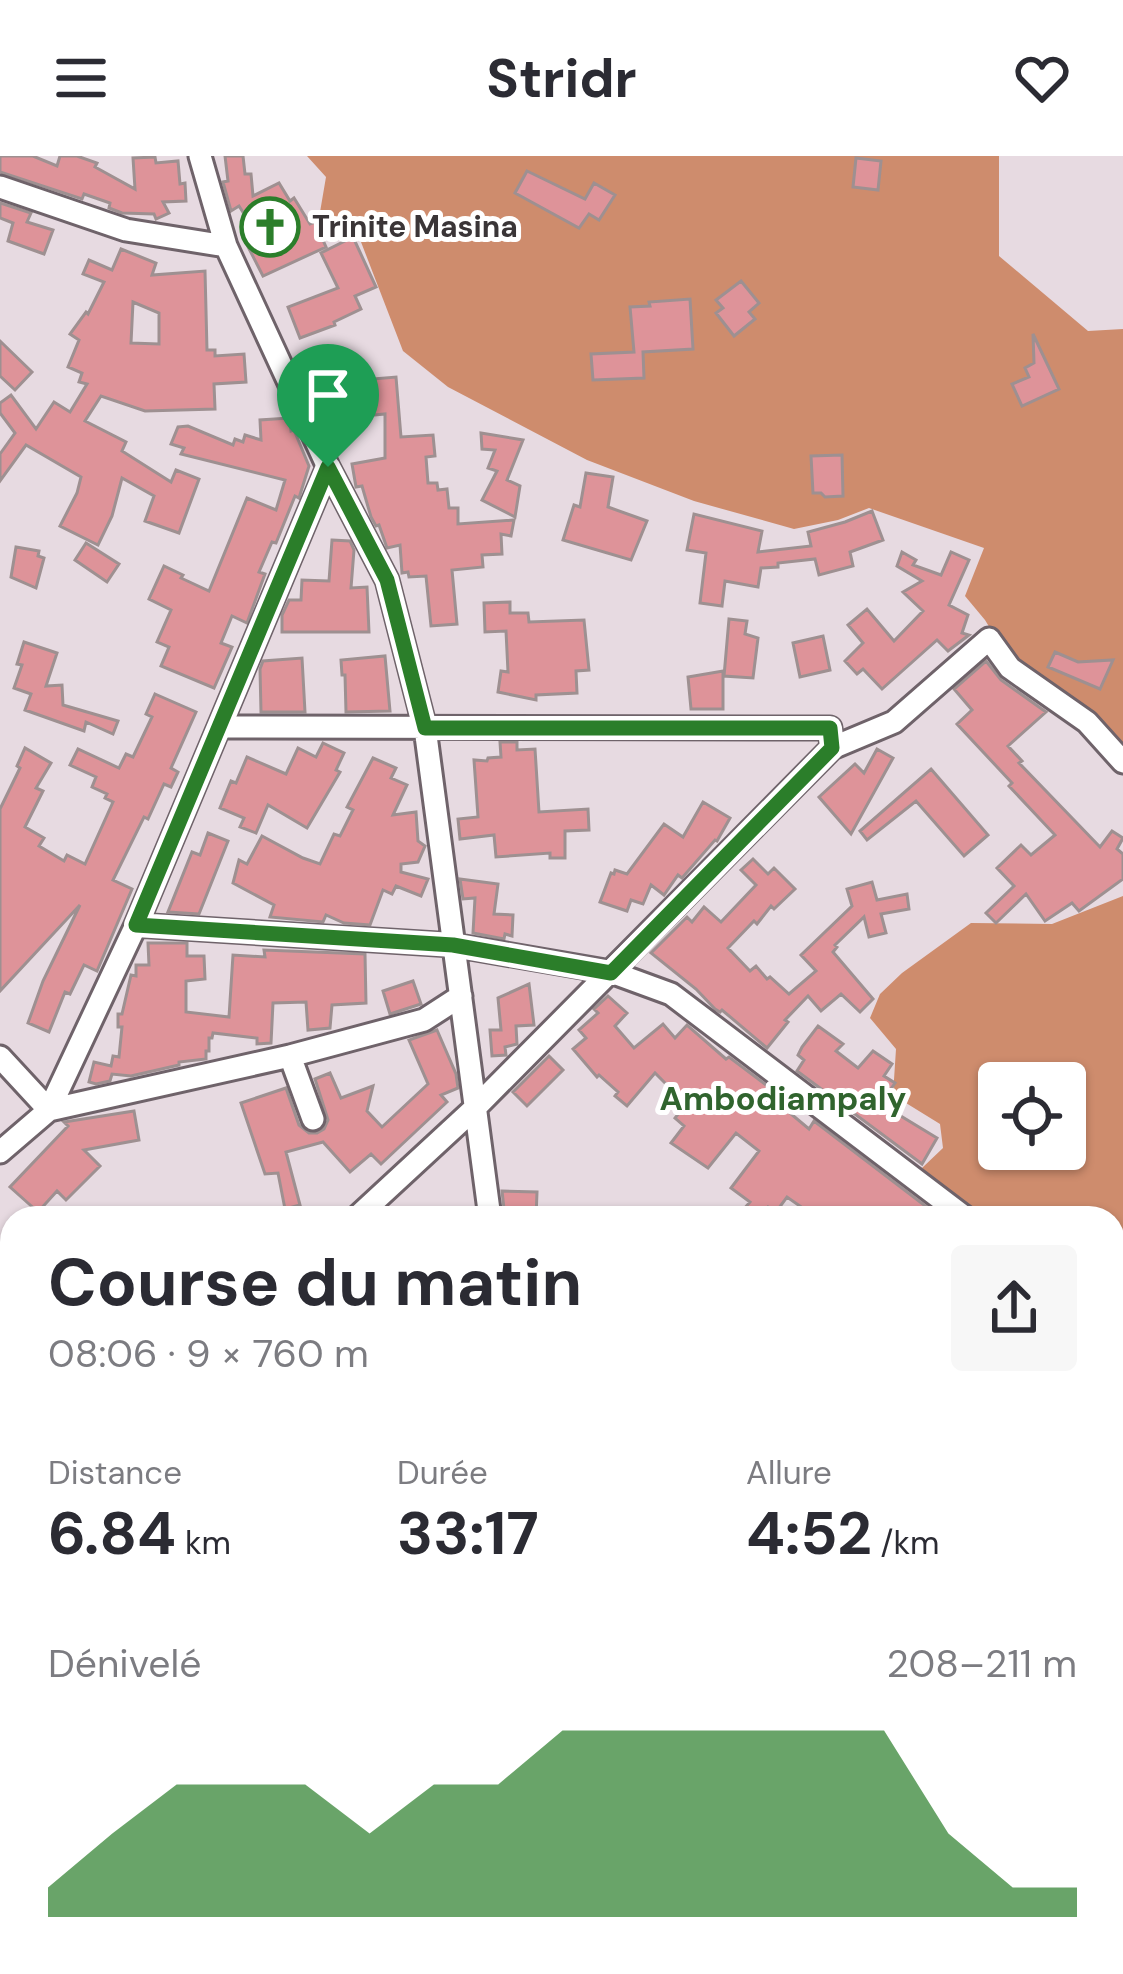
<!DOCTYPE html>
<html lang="fr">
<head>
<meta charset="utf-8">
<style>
	:root { --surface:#fff; --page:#f7f7f7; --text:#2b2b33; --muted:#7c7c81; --accent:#2b7e2a }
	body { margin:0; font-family:"DM Sans",sans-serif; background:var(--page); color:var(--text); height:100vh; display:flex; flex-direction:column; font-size:45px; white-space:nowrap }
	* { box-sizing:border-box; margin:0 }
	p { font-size:39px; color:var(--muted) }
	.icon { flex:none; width:66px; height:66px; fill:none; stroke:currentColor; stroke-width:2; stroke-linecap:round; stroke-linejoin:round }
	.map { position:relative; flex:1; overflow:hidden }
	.side { position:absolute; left:0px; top:1050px; width:1125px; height:768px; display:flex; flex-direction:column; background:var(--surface); border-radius:36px 36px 0 0; box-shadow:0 3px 9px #0004 }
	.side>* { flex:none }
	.buttons { position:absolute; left:978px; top:906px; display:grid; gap:24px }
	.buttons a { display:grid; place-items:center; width:108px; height:108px; border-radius:12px; background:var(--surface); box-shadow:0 3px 9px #0004; font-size:60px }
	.pin { position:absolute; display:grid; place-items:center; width:102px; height:102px; color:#fff; margin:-123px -51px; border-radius:50% 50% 50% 0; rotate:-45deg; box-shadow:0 0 12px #0007 }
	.pin .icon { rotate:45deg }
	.round { display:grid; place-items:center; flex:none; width:126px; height:126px; border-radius:12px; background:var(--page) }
	.headline { display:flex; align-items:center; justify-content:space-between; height:204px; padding:0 48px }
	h1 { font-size:66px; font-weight:700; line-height:90px }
	.stats { display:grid; grid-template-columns:repeat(3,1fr); gap:18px; height:204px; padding:12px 48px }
	.stats div { display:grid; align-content:center }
	.stats b { font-size:60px; font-weight:700 }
	.stats small { font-size:33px; font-weight:400 }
	.stats p { font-size:33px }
	.chart { height:336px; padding:24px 48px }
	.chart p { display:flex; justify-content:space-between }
	.chart svg { width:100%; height:216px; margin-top:12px; fill:var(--accent); opacity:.7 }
	header { display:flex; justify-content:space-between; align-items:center; height:156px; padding:0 48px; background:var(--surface); font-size:54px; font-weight:700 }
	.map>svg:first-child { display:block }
	.forest { fill:#ce8c6d; fill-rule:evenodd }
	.building { fill:#de9399; stroke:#9e9091; stroke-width:3; fill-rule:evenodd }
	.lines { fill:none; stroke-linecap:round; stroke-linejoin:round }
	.minor-casing { stroke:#6f636a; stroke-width:27 }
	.minor { stroke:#fff; stroke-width:21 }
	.route-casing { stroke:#fff; stroke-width:24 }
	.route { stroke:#2b7e2a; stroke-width:15 }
	.labels { text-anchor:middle; stroke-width:10; stroke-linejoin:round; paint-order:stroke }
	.poi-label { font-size:30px; font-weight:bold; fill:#3a3537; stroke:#fff; text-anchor:start }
	.neighbourhood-label { font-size:33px; font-weight:bold; fill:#30642e; stroke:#fff }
</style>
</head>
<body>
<header><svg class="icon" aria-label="menu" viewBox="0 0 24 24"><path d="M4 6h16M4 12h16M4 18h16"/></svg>Stridr<svg class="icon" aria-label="heart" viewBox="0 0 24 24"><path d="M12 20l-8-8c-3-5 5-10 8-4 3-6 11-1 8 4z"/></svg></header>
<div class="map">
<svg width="1123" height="1818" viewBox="0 0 1123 1818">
	<rect width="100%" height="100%" fill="#e7dae1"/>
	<path class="forest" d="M307,0H999V100L1088,175L1123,173V593L1084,551L1005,497L985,464L965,440L984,392L869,352L838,364L794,373L694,345L587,304L448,231L403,195L356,73L319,62L326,21Z
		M1123,740V1143L1113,1139V1062H979L922,1012L943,992L940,968L893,939L896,893L870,862L880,838L902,817L971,767L1052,768ZM999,927H1065V993H999Z"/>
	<path class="building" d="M0,0H33L57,10L60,0H77L97,7L95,11L135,33L133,2L155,1L156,7L178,5L180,28L185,27L186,45L163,46L169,57L156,63L154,58L122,57L109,52L110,47L84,38L82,43L0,16Z
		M225,0H243L245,18H251L253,40L279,27L290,45L294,42L310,68L315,66L326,91L263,120L242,79L253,72L239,50L231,55L223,26L228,25Z
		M856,2L881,5L878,34L853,31Z
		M527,15L585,43L594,27L615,39L599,64L589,58L579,72L515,37Z
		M0,47L31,57L27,66L53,74L44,98L8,85L13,67L0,62Z
		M353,81L376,131L355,140L361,153L334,166L335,169L300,182L288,151L338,132L321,97Z
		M121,93L156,107L152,119L205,115L207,194H215V200L244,198L246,226L214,228L215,253L145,255L101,240L85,265L126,286L122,295L171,326L176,314L199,323L179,377L145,365L154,340L122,322L112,360L98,389L60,370L77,337L81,321L26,289L0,325V298L15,277L0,257V247L11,239L36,273L54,246L70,256L87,228L79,226L82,217L68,211L79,184L70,178L86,156L88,158L104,126L83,118L89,104L112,114ZM133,146L159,157V188L131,187Z
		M741,125L759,147L749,156L755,163L734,180L716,157L723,152L716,144Z
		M690,143L693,193L643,196L644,222L593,224L591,198L634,196L630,151L650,150L649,146Z
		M1033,178L1059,233L1022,250L1012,228L1029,221L1025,212L1034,207Z
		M0,185L32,216L15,234L0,220Z
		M396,221L401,281L433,279L435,300L426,301L428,327H437L438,334L447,333L449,352H458V368L514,364L511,380L501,378L502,398L482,399L483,411L452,414L457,468L431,470L426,420L409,421L408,416L402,417L400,389L387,392L379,369L376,370L371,361L362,330L356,331L352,308L385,302V258L353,261L357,273L338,279L328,247L317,252L311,238L337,226Z
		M289,262L291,275L294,274L309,310L299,342L295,340L276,387L272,386L259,416L265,418L247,467L232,460L221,487L232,491L214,532L161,510L169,491L157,486L171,454L149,443L164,410L183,419L181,422L209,435L247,342L276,354L285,324L181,298L184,292L171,288L178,271L188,270L233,289L235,283L243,286L245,279L261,284L260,264Z
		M481,277L523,284L507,324L520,330L515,361L482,344L497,315L488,312L495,294L482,293Z
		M842,299L843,340L825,341L821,337H813L811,300Z
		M586,317L613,321L608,351L647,365L631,404L563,384L574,349L580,351Z
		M872,355L883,384L850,396L853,410L819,419L815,403L778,407V411L761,412L758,431L725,425L722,450L700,447L706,397L687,394L694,358L762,375L758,396L811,390L808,376L845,366Z
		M332,384L350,385L354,394L351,432L367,431L369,476H282V459L289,444H301L302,424L329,425Z
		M86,387L119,408L107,426L75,404Z
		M16,391L39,395L38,400L44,402L36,432L11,421Z
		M902,396L916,404L913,409L941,419L951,396L969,404L949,449L968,459L962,477L969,479L948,495L937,484L882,533L863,513L857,518L845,505L863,487L848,469L867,453L894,485L923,455L903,436L922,425L897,410Z
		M510,446V457H528L529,466L584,464L589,514L576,515L577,537L536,539V544L498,536L501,515L508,516L506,475L485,476L484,447Z
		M729,463L747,465L745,478L758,482L753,522L724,520Z
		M823,480L830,514L800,521L793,487Z
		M24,486L57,497L46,530L62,529L63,549L118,565L113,578L86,566L84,575L25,554L31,538L14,532L22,509L17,508Z
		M1055,496L1078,506L1113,504L1100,533L1048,511Z
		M385,500L390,555L346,556L345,519H342L341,504Z
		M302,502L305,556H261L260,513L263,505Z
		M986,505L1001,524L1046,556L1008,590L1022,605L1019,607L1100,691L1112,675L1123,682L1117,693L1123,698V723L1079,755L1072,747L1045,765L1026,738L996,767L986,757L1014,730L997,712L1021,689L1031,699L1055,679L1009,630L1012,627L957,568L972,554L954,533Z
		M723,515V553H691L688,521Z
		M155,538L196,556L171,612L178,616L171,631L164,628L148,663L144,661L113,724L132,733L97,815L84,809L70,838L65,836L49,876L28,867L43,825L80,749L0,835V653L20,612L17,610L25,592L51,607L36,632L43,635L25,671L44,682L39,690L64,705L67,699L85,708L113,646L105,642L107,638L92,631L96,621L70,609L78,593L119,612L126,598L133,601L152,561L146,558Z
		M500,586H517V594L535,593L539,656L588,653L589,674L565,675V702H550V697L496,701L494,679L460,683L458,663L478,661L474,604L487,605L488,602L501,601Z
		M323,587L344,597L336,614L340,616L307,672L268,649L256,677L240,671L244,662L220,652L231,625L236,627L247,601L286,618L298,592L316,601Z
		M877,593L893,602L851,678L819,641L855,608L864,617Z
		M373,602L396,612L391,622L407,629L393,659L416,656L418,685L425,690L418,706L401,708V716L428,723L421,740L396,730L392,738L383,734L370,769L344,767L326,759L323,766L270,761L274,749L233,727L239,704L247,708L262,680L303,702L320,708L334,678L340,680L353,654L347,651Z
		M931,613L988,679L964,700L916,645L867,684L860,675Z
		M703,646L730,662L717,685L715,684L682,722L678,719L664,739L651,729L643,748L631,744L627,755L600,746L611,717L614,718L615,714L627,718L664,668L683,681Z
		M208,677L228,685L199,758L168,756L192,696L200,699Z
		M753,703L768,718L774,712L795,733L774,753L771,750L757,768L754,765L728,792L750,815L756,810L767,823L770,821L789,838L816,815L801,799L852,750L847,733L872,726L877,744L907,738L909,753L881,758L886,777L869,781L864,761L835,789L837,791L833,796L873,843L860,856L841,838L821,855L808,840L785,864L788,866L767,892L722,854L720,856L715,853L696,833L651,797L687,761L692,766L704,751L721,766L756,729L741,714Z
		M460,723L498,728L494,758L513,759L512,780L505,778L504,783L473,777L475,742L463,743Z
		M148,787H187V800H204L205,823L186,825V856L229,861L233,799L265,801L264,794L365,798L366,847L332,849L330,872L308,874L306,846L273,847L271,887L257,888V882L213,877L212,882H209V895H206V903L179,906V909L131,920L112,918L110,925L96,928L89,926L94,906L111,910L113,900L119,901L122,871H118V858H122L131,819L136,820V809H149Z
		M413,825L421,848L390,858L383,835Z
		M529,828L534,869L516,870L517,888L505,891L506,899L492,900L490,874H501L498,842Z
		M608,840L627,857L615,870L634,892L663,868L675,882L687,869L726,903L729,901L770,932L766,937L809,973L814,965L932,1055L927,1062H817L787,1041L776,1056L768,1051L759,1062H736L750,1046L731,1032L759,995L736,977L708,1012L671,987L684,970L675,962L686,948L655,917L627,950L615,940L618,936L599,919L597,921L573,893L586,882L579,874L598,857L594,853Z
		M818,870L843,888L836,895L858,912L873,895L892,908L884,920L895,927L886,940L891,944L886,951L937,982L922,1008L797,915L804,904L798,899L802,891Z
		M437,874L456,918L458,932L441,939L447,946L381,1008L371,998L350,1016L323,986L286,996L300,1049L285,1053L278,1017L265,1018L241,947L286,932L299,969L309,977H317L324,973L328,964L315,923L330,917L341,942L373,930L367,955L382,971L428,928L409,884Z
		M549,900L563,914L527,950L513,936Z
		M134,955L139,984L84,994L100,1010L66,1044L57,1035L38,1056L10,1031L68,970L64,966Z
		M502,1035L537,1036L536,1062H505Z"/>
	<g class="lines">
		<g class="minor-casing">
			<path id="minor" d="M0,31L126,74L226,90
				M328,311L387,424L425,572L490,1062
				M220,571L830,572L832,592L475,952L356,1062
				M832,592L894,566L989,483L1010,512L1087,566L1123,606
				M136,769L453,789L611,816L671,838L966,1062
				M290,900L313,963
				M0,901L49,954L290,900L424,864L461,840
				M0,996L49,954L136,769L328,311L226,90L200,0
				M1113,1151L1123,1157
				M0,1400L12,1412
				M1113,1634L1116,1632
				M0,1795L12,1785
				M777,1806L779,1818"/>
		</g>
		<use href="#minor" class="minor"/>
	</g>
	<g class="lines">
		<g class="route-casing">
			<path id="route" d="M328,311L387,424L425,572H830L832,592L611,817L453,789L136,769Z"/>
		</g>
		<use href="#route" class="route"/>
	</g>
	<defs>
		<g id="church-ring" transform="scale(3)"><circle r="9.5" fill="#fff" stroke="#2b7e2a" stroke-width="1.5"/><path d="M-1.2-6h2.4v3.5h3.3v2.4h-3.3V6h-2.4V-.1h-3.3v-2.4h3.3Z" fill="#2b7e2a"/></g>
	</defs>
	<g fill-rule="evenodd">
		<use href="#church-ring" x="270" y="71"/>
	</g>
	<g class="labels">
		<g class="poi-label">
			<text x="312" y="81">Trinite Masina</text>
		</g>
		<g class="neighbourhood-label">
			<text x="783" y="954">Ambodiampaly</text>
		</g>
	</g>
</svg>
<div class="buttons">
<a><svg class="icon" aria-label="locate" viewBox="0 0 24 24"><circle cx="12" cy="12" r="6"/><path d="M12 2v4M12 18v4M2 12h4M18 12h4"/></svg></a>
</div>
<div class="pin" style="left:328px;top:311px;background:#1e9e55"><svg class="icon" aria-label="arrive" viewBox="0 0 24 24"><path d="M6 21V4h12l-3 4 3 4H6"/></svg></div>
<section class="side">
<div class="headline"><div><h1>Course du matin</h1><p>08:06 · 9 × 760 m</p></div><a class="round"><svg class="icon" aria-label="share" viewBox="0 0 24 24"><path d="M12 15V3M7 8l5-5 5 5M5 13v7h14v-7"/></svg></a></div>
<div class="stats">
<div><p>Distance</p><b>6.84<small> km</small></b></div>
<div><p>Durée</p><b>33:17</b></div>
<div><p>Allure</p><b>4:52<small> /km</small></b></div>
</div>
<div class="chart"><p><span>Dénivelé</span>208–211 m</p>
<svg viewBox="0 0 160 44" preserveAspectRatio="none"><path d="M0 44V38L10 27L20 17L30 17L40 17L50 27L60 17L70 17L80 6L90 6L100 6L110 6L120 6L130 6L140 27L150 38L160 38V44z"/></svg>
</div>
</section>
</div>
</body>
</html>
